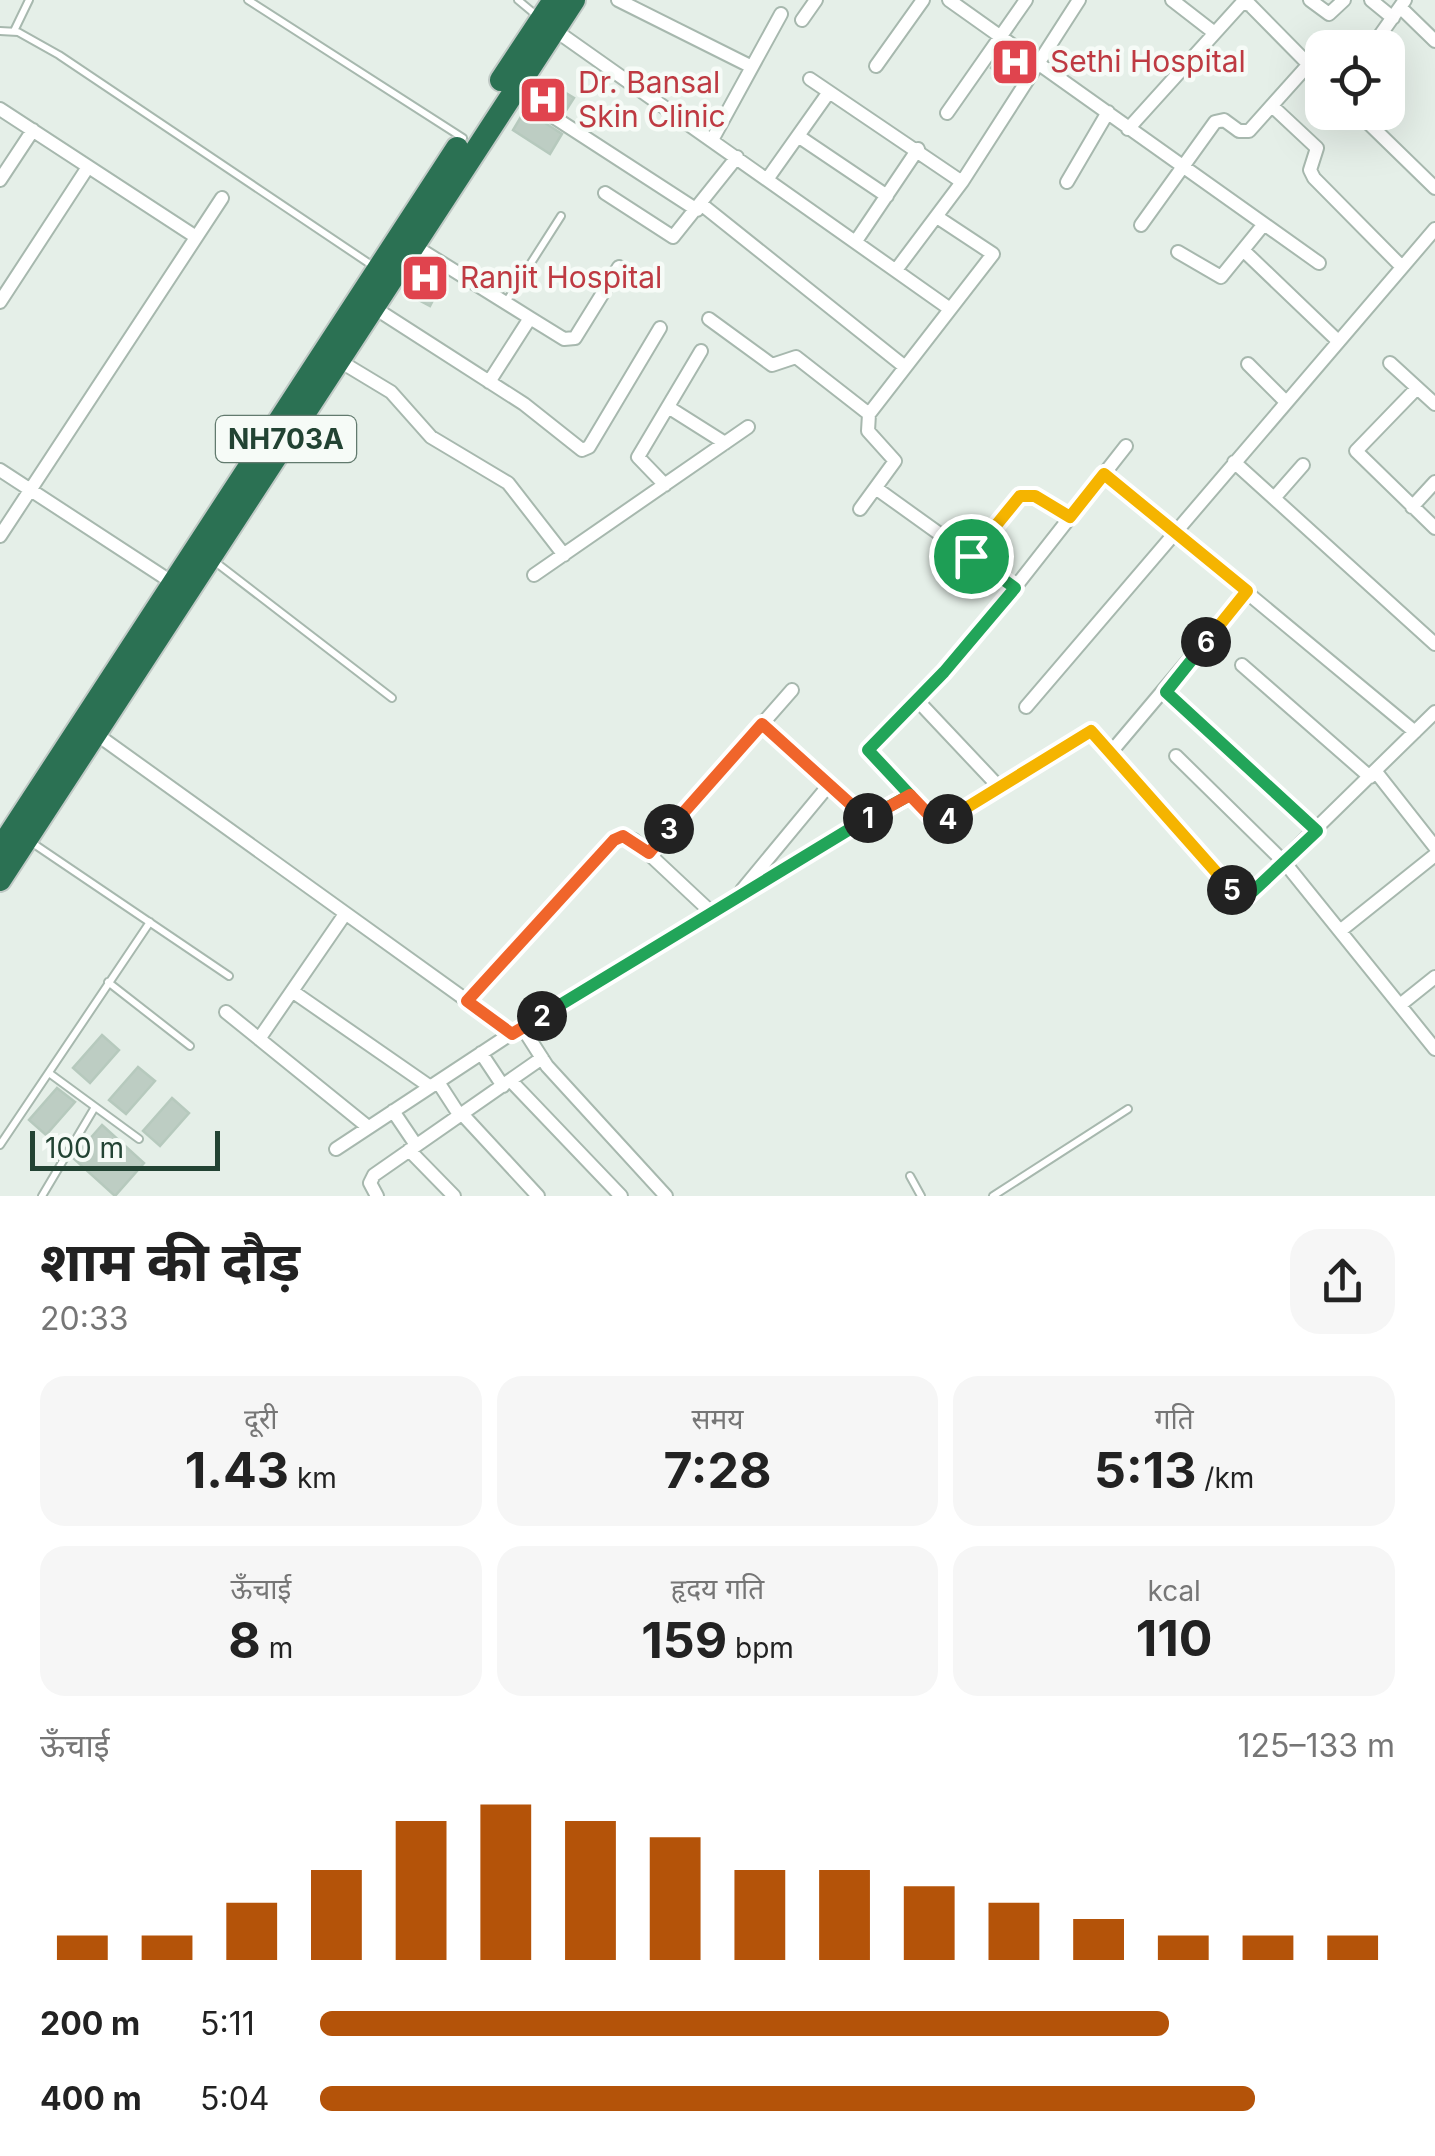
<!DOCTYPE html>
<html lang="hi">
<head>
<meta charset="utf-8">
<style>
	:root { --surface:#fff; --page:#f6f6f6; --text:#222; --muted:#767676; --accent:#b45309 }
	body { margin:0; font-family:Inter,"Noto Sans Devanagari",sans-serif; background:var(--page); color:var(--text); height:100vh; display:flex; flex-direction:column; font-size:38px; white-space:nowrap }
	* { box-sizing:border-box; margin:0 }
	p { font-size:32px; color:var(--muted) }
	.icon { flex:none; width:55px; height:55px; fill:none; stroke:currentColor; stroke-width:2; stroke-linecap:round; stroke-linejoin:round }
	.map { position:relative; height:1196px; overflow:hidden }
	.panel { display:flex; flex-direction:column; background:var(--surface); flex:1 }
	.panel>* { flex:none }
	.fabs { position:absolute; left:1305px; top:30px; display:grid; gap:20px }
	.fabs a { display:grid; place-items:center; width:100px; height:100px; border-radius:20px; background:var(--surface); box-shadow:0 10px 40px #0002; font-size:50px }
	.scale { position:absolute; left:30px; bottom:25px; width:190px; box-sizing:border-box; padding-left:10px; border:5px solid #224333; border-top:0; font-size:28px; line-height:35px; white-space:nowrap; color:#224333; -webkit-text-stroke:8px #f6fbf7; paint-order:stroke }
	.pin { position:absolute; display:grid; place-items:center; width:85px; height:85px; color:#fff; margin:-42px; border:5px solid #fff; border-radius:50%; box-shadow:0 2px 10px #0007 }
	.km { position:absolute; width:50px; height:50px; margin:-25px; border-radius:50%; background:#222; color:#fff; font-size:28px; line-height:50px; text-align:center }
	.round { display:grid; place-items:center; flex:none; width:105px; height:105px; border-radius:30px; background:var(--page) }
	.head { display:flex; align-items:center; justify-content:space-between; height:170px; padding:0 40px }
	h1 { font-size:55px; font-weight:700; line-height:75px }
	.metrics { display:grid; grid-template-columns:repeat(3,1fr); gap:15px; height:170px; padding:10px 40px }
	.metrics div { display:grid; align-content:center; border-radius:25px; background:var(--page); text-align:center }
	.metrics b { font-size:50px; font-weight:700 }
	.metrics small { font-size:28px; font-weight:400 }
	.metrics p { font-size:28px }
	.chart { height:280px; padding:20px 40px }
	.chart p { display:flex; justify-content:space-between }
	.chart svg { width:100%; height:180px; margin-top:10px; stroke:var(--accent); stroke-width:6 }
	ul { padding:0 40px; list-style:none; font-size:32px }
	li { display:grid; grid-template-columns:160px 120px 1fr; align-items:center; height:75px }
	li i { height:25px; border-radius:12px; background:var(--accent) }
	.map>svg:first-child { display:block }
	.building { fill:#bdcdc3; stroke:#b6c9bd; stroke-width:2.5 }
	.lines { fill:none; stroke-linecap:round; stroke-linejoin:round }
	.lane-casing { stroke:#a7b8ae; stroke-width:10 }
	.street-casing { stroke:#a7b8ae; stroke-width:16 }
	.highway-casing { stroke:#c1cac6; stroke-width:26 }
	.lane { stroke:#fff; stroke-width:6 }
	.street { stroke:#fff; stroke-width:12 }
	.highway { stroke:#2b7153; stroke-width:22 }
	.split-1-casing { stroke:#fff; stroke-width:20 }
	.split-2-casing { stroke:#fff; stroke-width:20 }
	.split-3-casing { stroke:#fff; stroke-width:20 }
	.split-4-casing { stroke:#fff; stroke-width:20 }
	.split-5-casing { stroke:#fff; stroke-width:20 }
	.split-6-casing { stroke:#fff; stroke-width:20 }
	.split-7-casing { stroke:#fff; stroke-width:20 }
	.split-1 { stroke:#22a559; stroke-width:12 }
	.split-2 { stroke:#22a559; stroke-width:12 }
	.split-3 { stroke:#f0652b; stroke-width:12 }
	.split-4 { stroke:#f0652b; stroke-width:12 }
	.split-5 { stroke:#f5b400; stroke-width:12 }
	.split-6 { stroke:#22a559; stroke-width:12 }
	.split-7 { stroke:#f5b400; stroke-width:12 }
	.labels { text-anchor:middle; stroke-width:9; stroke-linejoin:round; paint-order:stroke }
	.shield { fill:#f6fbf7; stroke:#627a6e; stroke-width:2.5 }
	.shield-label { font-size:28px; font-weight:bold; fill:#224333 }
	.health-label { font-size:30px; fill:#be3a42; stroke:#f6fbf7; text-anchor:start }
</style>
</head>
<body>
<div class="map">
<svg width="1435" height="1196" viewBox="0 0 1435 1196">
	<rect width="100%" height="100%" fill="#e5efe8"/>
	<path class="building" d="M1003,51L1025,66L1013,84L991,68Z
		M543,79L574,98L565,112L535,93Z
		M525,110L562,134L550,154L513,130Z
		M428,266L445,277L430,306L413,297Z
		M102,1035L119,1050L90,1083L73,1068Z
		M138,1067L155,1081L126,1114L109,1100Z
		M57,1088L75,1102L46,1135L29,1120Z
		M172,1098L189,1113L160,1146L143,1131Z
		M102,1125L144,1163L115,1196L73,1158Z"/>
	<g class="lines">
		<g class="lane-casing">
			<path id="lane" d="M248,0L463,138
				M518,0L536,15
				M0,31L18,32L59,55L373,266
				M14,31L29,0
				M506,302L561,216
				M972,555L1019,496L1035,495L1069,517
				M214,561L392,698
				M31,842L229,976
				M108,982L190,1046
				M49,1073L139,1139
				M0,1145L150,922
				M910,1176L921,1196
				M42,1196L95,1107
				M993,1196L1128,1109"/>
		</g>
		<g class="street-casing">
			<path id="street" d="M618,0L752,67
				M949,0L1319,263
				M1172,0L1212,31
				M1310,0L1329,14L1344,0
				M1371,0L1393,18
				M1400,7L1435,41
				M802,20L816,0
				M552,28L950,309
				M1371,48L1405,0
				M876,66L923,0
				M810,79L962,182
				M512,90L697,210
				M1272,106L1317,148L1310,170L1314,178L1402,267
				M0,109L196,237
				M1357,112L1435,188
				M947,113L1026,0
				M1128,129L1242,3L1250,5L1322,78
				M798,136L887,196
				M712,140L781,14
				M768,178L829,92
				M0,180L33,130
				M1067,182L1108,112
				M605,193L673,237L737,157
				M701,204L905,367
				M1141,225L1215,122L1224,120L1239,131H1249L1309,64
				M856,241L918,149
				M413,245L530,318L489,382
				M1244,251L1338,341
				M1178,252L1221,277L1264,224
				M896,270L962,182L1079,0
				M0,302L88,167
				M373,307L524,404L582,450L589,447L660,328
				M530,318L564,339L575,338L619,267
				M709,319L772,365L796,357L869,414
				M338,360L391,392L431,437L508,483L564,555
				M1390,363L1435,404
				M1248,364L1286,402
				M1417,388L1356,451L1435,528
				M668,407L725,443
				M1126,446L980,632L868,750L932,819L947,820L1091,731L1235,893L1248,895L1435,712
				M1234,462L1435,644
				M0,470L173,583
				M1104,474L1415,732
				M665,485L638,457L701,351
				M877,489L1015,588
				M1275,497L1303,465
				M1412,507L1435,482
				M860,509L895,461L868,431L869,414L993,254L937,217
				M0,536L222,198
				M534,575L748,427
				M1242,665L1370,777
				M1167,691L1317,831
				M917,700L1000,788
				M1026,707L1435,229
				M92,731L512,1033
				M1112,751L1247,591
				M1176,756L1285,863L1435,1049
				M1376,772L1435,847
				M829,785L867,819
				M649,853L792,690
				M742,890L829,785L762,724
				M1340,931L1435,855
				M292,991L429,1086
				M467,1001L614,840L623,836L634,840L712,913
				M1400,1005L1435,977
				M226,1012L368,1127
				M522,1027L547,1066L666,1196
				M259,1039L345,914
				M481,1053L503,1086
				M511,1081L621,1196
				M438,1082L460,1116
				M393,1111L416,1145
				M463,1115L538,1196
				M336,1149L512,1033L910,795
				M409,1150L454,1196
				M377,1196L370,1183L374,1175L542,1058"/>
		</g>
		<g class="highway-casing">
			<path id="highway" d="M501,80L554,0
				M0,849L457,148
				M0,880L574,0"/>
		</g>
		<use href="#lane" class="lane"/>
		<use href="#street" class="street"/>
		<use href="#highway" class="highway"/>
	</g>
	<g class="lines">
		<g class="split-1-casing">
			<path id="split-1" d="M868,818L910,795L868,750L944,672L1015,588L971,556"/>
		</g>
		<g class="split-2-casing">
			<path id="split-2" d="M542,1016L868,818"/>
		</g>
		<g class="split-3-casing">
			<path id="split-3" d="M542,1016L512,1034L467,1001L614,840L623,836L649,853L669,829"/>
		</g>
		<g class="split-4-casing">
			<path id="split-4" d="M669,829L762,724L867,819L910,795L932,818L948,819"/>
		</g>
		<g class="split-5-casing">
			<path id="split-5" d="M948,819L1091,731L1232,890"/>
		</g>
		<g class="split-6-casing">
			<path id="split-6" d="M1206,642L1166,692L1317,831L1248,896L1232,890"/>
		</g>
		<g class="split-7-casing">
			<path id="split-7" d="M971,556L1020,496H1035L1070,517L1104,474L1247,591L1206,642"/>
		</g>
		<use href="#split-1" class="split-1"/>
		<use href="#split-2" class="split-2"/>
		<use href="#split-3" class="split-3"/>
		<use href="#split-4" class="split-4"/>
		<use href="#split-5" class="split-5"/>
		<use href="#split-6" class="split-6"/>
		<use href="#split-7" class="split-7"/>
	</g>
	<defs>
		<g id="hospital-square" transform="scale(2.5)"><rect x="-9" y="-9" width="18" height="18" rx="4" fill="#e0444e" stroke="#f6fbf7"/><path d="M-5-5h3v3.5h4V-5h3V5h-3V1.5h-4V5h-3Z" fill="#fff"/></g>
	</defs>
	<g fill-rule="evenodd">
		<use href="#hospital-square" x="1015" y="62"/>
		<use href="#hospital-square" x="543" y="100"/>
		<use href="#hospital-square" x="425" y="278"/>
	</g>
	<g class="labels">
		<rect class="shield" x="216" y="416" width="140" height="46" rx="8"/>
		<g class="shield-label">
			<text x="286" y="449">NH703A</text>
		</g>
		<g class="health-label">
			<text x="1050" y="72">Sethi Hospital</text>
			<text x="578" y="93">Dr. Bansal<tspan x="578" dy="34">Skin Clinic</tspan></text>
			<text x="460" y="288">Ranjit Hospital</text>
		</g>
	</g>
</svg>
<div class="fabs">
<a><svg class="icon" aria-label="locate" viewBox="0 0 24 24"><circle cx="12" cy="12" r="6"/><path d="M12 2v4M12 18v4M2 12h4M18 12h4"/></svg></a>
</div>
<div class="scale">100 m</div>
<div class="pin" style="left:971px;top:556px;background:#1e9e55"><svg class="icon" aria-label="arrive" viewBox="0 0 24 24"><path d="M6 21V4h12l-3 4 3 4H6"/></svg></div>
<b class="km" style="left:868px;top:818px">1</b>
<b class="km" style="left:542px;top:1016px">2</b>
<b class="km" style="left:669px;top:829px">3</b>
<b class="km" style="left:948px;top:819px">4</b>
<b class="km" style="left:1232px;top:890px">5</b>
<b class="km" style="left:1206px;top:642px">6</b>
</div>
<section class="panel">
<div class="head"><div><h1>शाम की दौड़</h1><p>20:33</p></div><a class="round"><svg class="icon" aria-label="share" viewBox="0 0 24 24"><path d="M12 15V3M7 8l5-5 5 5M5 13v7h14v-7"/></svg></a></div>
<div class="metrics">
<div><p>दूरी</p><b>1.43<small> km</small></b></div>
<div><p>समय</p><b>7:28</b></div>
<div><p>गति</p><b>5:13<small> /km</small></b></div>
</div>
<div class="metrics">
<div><p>ऊँचाई</p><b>8<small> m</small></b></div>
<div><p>हृदय गति</p><b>159<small> bpm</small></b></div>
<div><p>kcal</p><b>110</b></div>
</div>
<div class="chart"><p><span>ऊँचाई</span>125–133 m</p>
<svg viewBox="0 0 160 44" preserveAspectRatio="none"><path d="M5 44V38M15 44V38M25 44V30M35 44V22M45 44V10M55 44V6M65 44V10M75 44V14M85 44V22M95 44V22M105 44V26M115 44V30M125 44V34M135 44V38M145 44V38M155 44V38"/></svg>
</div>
<ul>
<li><b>200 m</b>5:11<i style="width:79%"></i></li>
<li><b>400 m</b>5:04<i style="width:87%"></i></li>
</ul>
</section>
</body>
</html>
